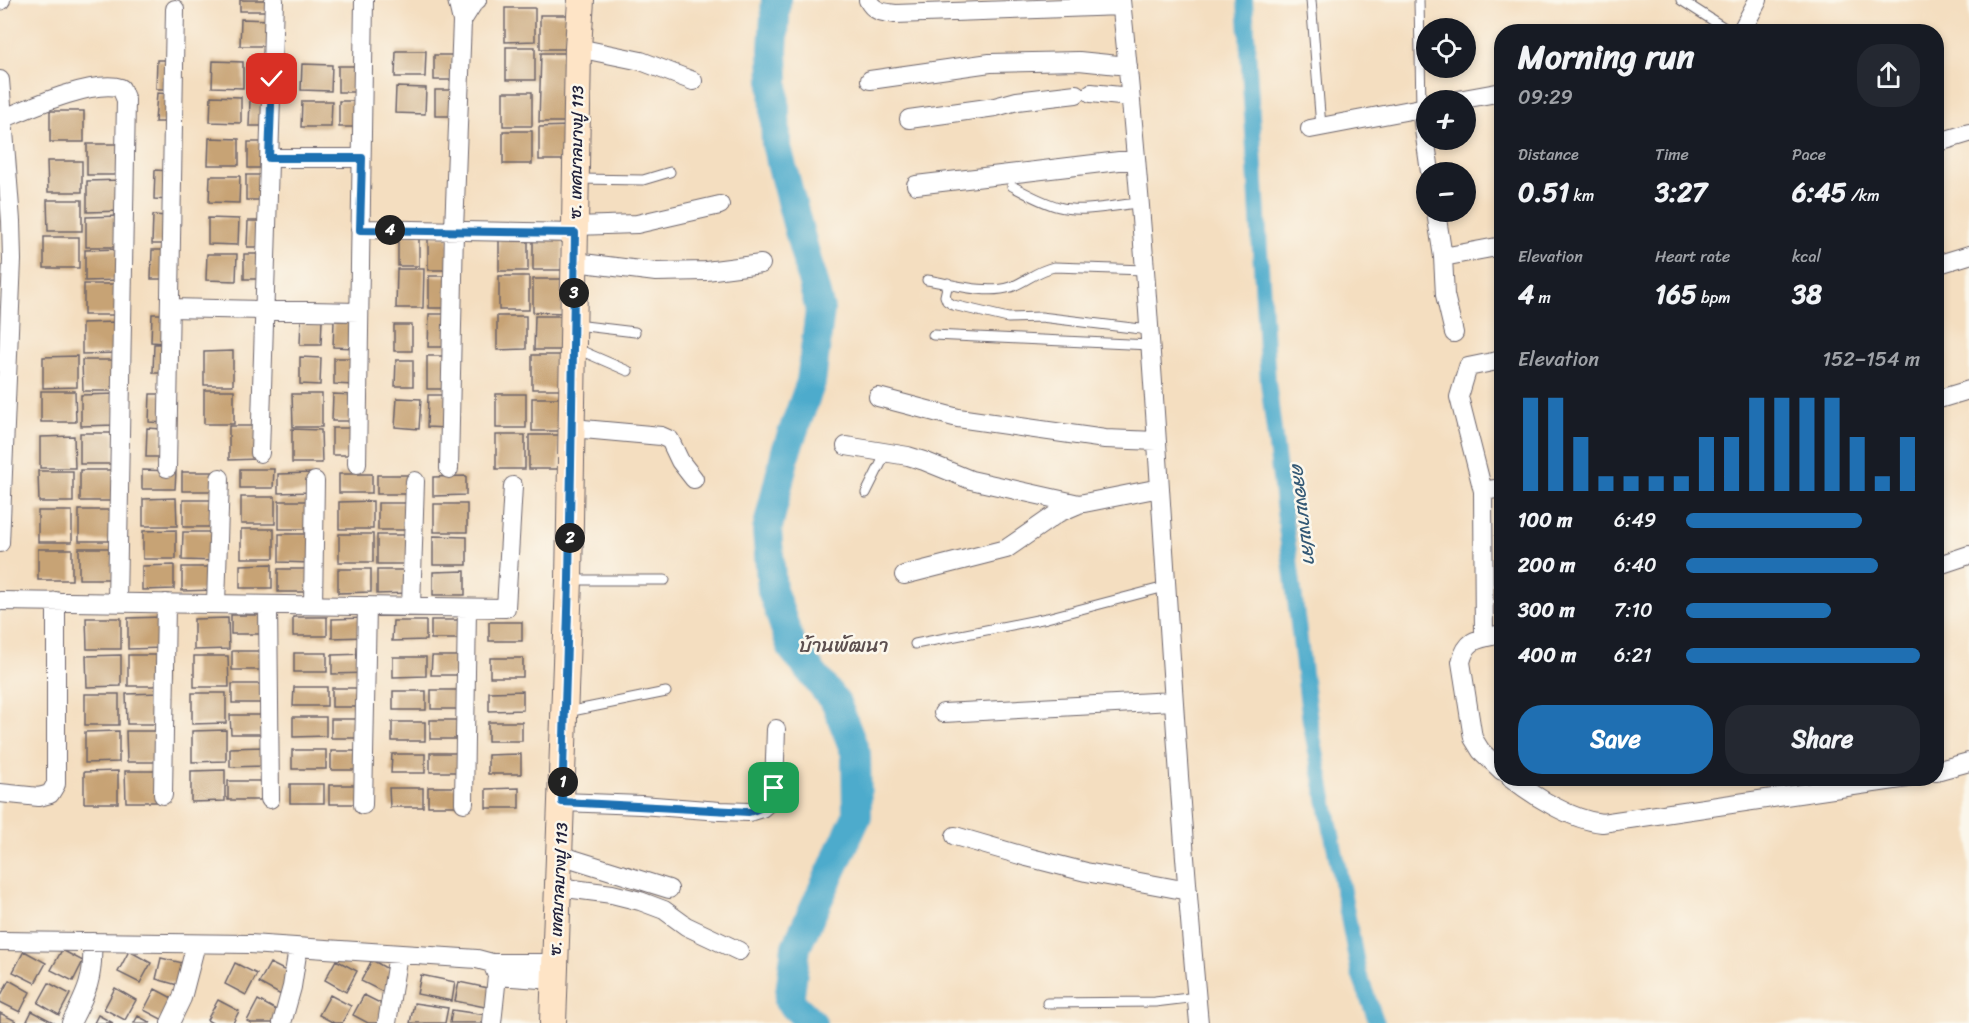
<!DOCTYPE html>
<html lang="en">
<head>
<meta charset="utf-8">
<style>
	:root { --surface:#171b24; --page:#242831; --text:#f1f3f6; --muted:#9ea1a6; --accent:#1f6fb2 }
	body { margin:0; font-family:Sriracha,"Playpen Sans Thai",sans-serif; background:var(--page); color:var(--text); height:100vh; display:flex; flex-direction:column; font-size:22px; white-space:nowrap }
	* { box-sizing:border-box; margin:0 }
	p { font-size:20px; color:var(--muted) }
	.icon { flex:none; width:33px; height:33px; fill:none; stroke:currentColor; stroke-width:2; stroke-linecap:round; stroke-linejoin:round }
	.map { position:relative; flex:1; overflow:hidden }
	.panel { position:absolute; left:1494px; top:24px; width:450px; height:762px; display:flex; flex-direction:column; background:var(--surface); border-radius:24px; box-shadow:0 3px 9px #0003 }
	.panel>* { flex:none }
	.controls { position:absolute; left:1416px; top:18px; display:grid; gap:12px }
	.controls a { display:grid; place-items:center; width:60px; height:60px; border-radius:50%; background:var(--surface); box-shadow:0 3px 9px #0003; font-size:30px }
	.pin { position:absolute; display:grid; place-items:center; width:51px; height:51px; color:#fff; margin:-26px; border-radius:12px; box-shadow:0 3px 9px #0006 }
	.km { position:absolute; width:30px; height:30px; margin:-15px; border-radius:50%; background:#222; color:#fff; font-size:16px; line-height:30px; text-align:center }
	.round { display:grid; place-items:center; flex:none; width:63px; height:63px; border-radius:24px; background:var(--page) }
	.head { display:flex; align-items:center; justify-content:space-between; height:102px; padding:0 24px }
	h1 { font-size:33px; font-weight:700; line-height:45px }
	.metrics { display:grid; grid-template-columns:repeat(3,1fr); gap:9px; height:102px; padding:6px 24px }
	.metrics div { display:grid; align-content:center }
	.metrics b { font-size:26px; font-weight:700 }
	.metrics small { font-size:16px; font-weight:400 }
	.metrics p { font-size:16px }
	.chart { height:168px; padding:12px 24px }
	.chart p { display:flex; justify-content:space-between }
	.chart svg { width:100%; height:108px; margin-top:6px; stroke:var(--accent); stroke-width:6 }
	.button { display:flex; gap:12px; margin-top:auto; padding:12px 24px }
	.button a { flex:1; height:69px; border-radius:24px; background:var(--accent); color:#fff; font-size:24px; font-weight:700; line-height:69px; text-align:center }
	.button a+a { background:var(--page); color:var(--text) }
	ul { padding:0 24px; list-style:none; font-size:20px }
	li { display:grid; grid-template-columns:96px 72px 1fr; align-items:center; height:45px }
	li i { height:15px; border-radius:8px; background:var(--accent) }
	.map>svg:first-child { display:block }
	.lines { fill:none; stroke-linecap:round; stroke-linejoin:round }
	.canal { stroke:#4eabcc; stroke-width:16 }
	.river { stroke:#4eabcc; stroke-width:30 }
	.building { fill:#c7a374 }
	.lane-casing { stroke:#6c646a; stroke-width:11 }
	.street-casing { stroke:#6c646a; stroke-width:20 }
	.secondary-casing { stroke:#6c646a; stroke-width:28 }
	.lane { stroke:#fff; stroke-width:9 }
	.street { stroke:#fff; stroke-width:18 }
	.secondary { stroke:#fee4c6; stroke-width:26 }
	.route-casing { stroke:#fff; stroke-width:12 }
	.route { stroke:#1f6fb2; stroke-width:8 }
	.labels { text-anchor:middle; stroke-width:5; stroke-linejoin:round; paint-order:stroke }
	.street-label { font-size:16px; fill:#22223b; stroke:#fbf7ec }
	.water-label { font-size:18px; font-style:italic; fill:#345975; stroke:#fbf7ec }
	.quarter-label { font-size:20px; fill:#5c4f4f; stroke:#fbf7ec }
</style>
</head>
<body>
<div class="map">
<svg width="1969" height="1023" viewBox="0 0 1969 1023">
	<rect width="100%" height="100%" fill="#fbf7ec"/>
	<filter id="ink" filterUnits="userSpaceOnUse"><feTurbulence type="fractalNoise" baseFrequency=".0167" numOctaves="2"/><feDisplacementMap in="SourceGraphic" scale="12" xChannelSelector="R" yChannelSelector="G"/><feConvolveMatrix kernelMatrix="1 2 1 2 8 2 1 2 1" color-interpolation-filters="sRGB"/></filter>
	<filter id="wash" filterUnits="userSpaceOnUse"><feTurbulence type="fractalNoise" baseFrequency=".008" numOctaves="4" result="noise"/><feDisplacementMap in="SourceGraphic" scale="24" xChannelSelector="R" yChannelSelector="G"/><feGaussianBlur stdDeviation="1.35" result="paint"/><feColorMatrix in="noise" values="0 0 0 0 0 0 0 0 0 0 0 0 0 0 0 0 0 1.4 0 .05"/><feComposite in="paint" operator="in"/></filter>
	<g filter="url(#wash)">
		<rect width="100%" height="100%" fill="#f4dec0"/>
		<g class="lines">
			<path class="canal" d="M1245,0L1268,382L1310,721L1359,974L1377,1023"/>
			<path class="river" d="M776,0L773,50L776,144L820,310L811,382L786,451L767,531L772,590L792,648L836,703L856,754L857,816L796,947L789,1001L812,1023"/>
		</g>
		<g id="blocks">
			<path class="building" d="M240,0H271L270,11H240Z
				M505,8H535V41L505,42Z
				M540,15H570V49H540Z
				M241,19L271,20V46H240Z
				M506,47H535V80H506Z
				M396,51H426L425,77H395Z
				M541,53H570L568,122H539Z
				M434,55H452L451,80H434Z
				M157,60H173L172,89H156Z
				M213,61L243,62V88L212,87Z
				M302,64L332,65L331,91L301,90Z
				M249,65H266V91H248Z
				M338,66H356L355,92H338Z
				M396,87L426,88L425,114L395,113Z
				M435,90H453V116H435Z
				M503,92H532V126H503Z
				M157,93L172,94L171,122H155Z
				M211,96L241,97V123L210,122Z
				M250,100H267V126H249Z
				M302,101H332L331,127H301Z
				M339,101H357V127H339Z
				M50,111H84V142H50Z
				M568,126V160H539V127Z
				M503,131H532V164H503Z
				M209,138L239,139V165H208Z
				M248,142H265V168H248Z
				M87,144H122V175H87Z
				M47,161H82V192H48Z
				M155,170L170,171L169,200L154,199Z
				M246,175H264V200H246Z
				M210,176H240L239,203L209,202Z
				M121,180L122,211L87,212V181Z
				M47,200H82V231H48Z
				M153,215L168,216L167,244H152Z
				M120,216V247H86V217Z
				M208,218L239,219L238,245L208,244Z
				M248,221H265V247H247Z
				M398,234H419V266H398Z
				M533,236H563L562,270H533Z
				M44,237H79V268H44Z
				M428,237H449V270H428Z
				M499,238H528V271H499Z
				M119,249L120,280L85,281V250Z
				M152,250H168L166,279H151Z
				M207,254H237L236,281L206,280Z
				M244,254H262L261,279H244Z
				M397,269H424L423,308H396Z
				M429,276H450V308H429Z
				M499,276H529V310H499Z
				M533,279H563V313L533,312Z
				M84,284H118V315H84Z
				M152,314H167L166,343L151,342Z
				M429,314H448V347H428Z
				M497,316H526V349L497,350Z
				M535,316H564V350H534Z
				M301,318L322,319L321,345H300Z
				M334,321H355L354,348L333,347Z
				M116,322L117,353L82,354V323Z
				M394,325H412V351H394Z
				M154,344H169L168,373H153Z
				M233,351V385H204V352Z
				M532,355H561V389H532Z
				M77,356V387L43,388V357Z
				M427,356H448V389H427Z
				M300,357L321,358L320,385L300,384Z
				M334,358H355L354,385L334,384Z
				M82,360H117V391H83Z
				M396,360H413V386H395Z
				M204,390H234V424H204Z
				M41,391H75L76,422H41Z
				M115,394V425L81,426V395Z
				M150,394H165L164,423L149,422Z
				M292,394H322V427H293Z
				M333,394L354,395L353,421H332Z
				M496,394H526V428H496Z
				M428,395H447L446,428L427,427Z
				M397,398L421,399L419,429L395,427Z
				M532,398H562V431H532Z
				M229,426H259L258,459L229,460Z
				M147,428L162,429L161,457H146Z
				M332,428H354L352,455H332Z
				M292,429L321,430L322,463H292Z
				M80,433H114V464H80Z
				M496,435H525V469H496Z
				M529,435H559V469H529Z
				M74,436L75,468H40V437Z
				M240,469H274L273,488H240Z
				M80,470H114L115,501H80Z
				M142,470L176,471L175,489H142Z
				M38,471H73V502H39Z
				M182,472H215L216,491H182Z
				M312,473L311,492L278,493V474Z
				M339,474H372V493H339Z
				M377,475H410V494H377Z
				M466,476V495L433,496V477Z
				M241,497H275V524H241Z
				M176,498L177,526H143V499Z
				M183,500H216V527H183Z
				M279,501H313L312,529H279Z
				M373,501V529H339V502Z
				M378,503H411V530H378Z
				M434,504H467V532H434Z
				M79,510H113V541H79Z
				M38,511H72V542H38Z
				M241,529H274V558H241Z
				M176,530V559H143V531Z
				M183,532H216V561L182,560Z
				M279,534H312V563L279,562Z
				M339,534H373V562H339Z
				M377,535H411V564H377Z
				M433,536L467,537V565H433Z
				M79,548H113V579H79Z
				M38,549H72V580H38Z
				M272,564V588H240V565Z
				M174,565V589L142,590V566Z
				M182,567H214V590L182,591Z
				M278,569H310V592H278Z
				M338,569H371V592L338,593Z
				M377,570H409V593L377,594Z
				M465,571V595H433V572Z
				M231,615H265V634H231Z
				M163,617V648L128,649V618Z
				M293,617H327V636H293Z
				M86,618H121V649H87Z
				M228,618L229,649L194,650V619Z
				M365,618V637L332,638V619Z
				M431,620H464V639H431Z
				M393,621H426V640L392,641Z
				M489,622H522V641H489Z
				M232,651H265V670H232Z
				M294,653H327V672H294Z
				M366,654V673L332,674V655Z
				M121,655V686L87,687L86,656Z
				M128,655H163V686H128Z
				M194,656H228L229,687H194Z
				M432,656H465V675H431Z
				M393,657H426V676L393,677Z
				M490,658H523V677H490Z
				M232,684H265V703H232Z
				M294,687H327V706H293Z
				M332,688H365V707H332Z
				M431,690H464V709H431Z
				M393,691H426V710H393Z
				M523,691V710L489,711V692Z
				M161,693V724H127L126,694Z
				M192,693H226V723L192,724Z
				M85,694H119V725H85Z
				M230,715H264V734H231Z
				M293,717H326V736L293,737Z
				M331,719H364V738H331Z
				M430,720H463V739H430Z
				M392,722H425V741H392Z
				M488,722H522V741H488Z
				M226,730V761L192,762V731Z
				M119,731V762L85,763V732Z
				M126,731H161V762H127Z
				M264,747V766L230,767V748Z
				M292,750H326V769H292Z
				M331,751H364V770H331Z
				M430,753H463V772H430Z
				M392,754H425V773H391Z
				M521,754V774H488V755Z
				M225,770V801L191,802V771Z
				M118,771V803H84V772Z
				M125,771H160V802H126Z
				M228,781H262V800H228Z
				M290,784H324V803H290Z
				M329,785H362V804H329Z
				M428,787H461V806H428Z
				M389,788H423V807H390Z
				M519,788V808H486V789Z
				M62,950L83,961L73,981L51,970Z
				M24,951L46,963L35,983L13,972Z
				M129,951L151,963L140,983L118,972Z
				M161,958L187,964L181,986L156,979Z
				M336,960L357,971L346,992L325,980Z
				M372,960L393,972L383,992L361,981Z
				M235,963L257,974L246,995L225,984Z
				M270,963L292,974L281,995L259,983Z
				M421,975L455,982L452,1001L417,994Z
				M9,980L30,992L20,1012L0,1002V997Z
				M459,982L493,989L490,1008L455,1001Z
				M49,983L70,994L59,1015L38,1003Z
				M115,988L136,1000L125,1020L104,1009Z
				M155,989L176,1000L165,1021L144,1010Z
				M330,995L351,1006L342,1023H334L319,1015Z
				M364,995L386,1006L377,1023H368L353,1015Z
				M218,1000L239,1011L233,1023H212L207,1020Z
				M258,1000L280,1012L274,1023H251L247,1021Z
				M414,1003L448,1008L445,1023H410Z
				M452,1010L486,1015L485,1023H450Z
				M32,1011L55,1023H26Z
				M0,1013L16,1021L15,1023H0Z
				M98,1015L113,1023H94Z
				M138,1016L151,1023H134Z"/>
		</g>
	</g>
	<g filter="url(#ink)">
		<use href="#blocks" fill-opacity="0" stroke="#6c646a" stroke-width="1.5"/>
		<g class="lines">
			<g class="lane-casing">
				<path id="lane" d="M1311,0L1321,127
					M1419,0L1421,108
					M1681,0L1731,32
					M578,179L643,180L670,172
					M1012,186C1027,194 1043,203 1059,207C1082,213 1116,205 1139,203
					M927,280C953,284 985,295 1011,287C1027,281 1036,271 1054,267L1145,270
					M948,283L945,296L947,301L953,305L1008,318L1041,317L1149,330
					M576,325L635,332
					M933,335L1150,345
					M575,348L628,371
					M866,493L886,453
					M572,580H665
					M915,644L1047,618L1165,587
					M567,712L666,692
					M1047,1003L1155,1002L1197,997"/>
			</g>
			<g class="street-casing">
				<path id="street" d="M868,0C874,12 882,12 895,14L1121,6
					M1121,0C1157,340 1167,682 1199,1023
					M0,1L1,0
					M462,21L474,2L477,0
					M1741,32L1758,0
					M578,48L641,61L693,81
					M0,80L11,221L12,260L0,543
					M870,80L990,63L1079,61L1128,66
					M1091,93L1130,97
					M1458,100L1502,92
					M1421,108L1430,172
					M909,119L995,107L1017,101L1076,94
					M0,120C29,108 93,79 121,88L126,100L117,602
					M1310,129L1426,107
					M1936,143L1969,133
					M269,158H361
					M916,185L1136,159
					M1436,212L1443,257L1445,295L1454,333
					M575,226L637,224L720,205
					M360,229L575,233
					M1443,257L1502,246
					M575,262L656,272L706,271L761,264
					M1936,265L1969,255
					M170,308L359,312
					M878,397L958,418L1105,439L1157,441
					M1936,400L1969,390
					M572,428L661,436L670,440L680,461L694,479
					M846,446L908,456L924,461L971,480L1079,504
					M260,453L274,0
					M357,464L364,0
					M167,468L175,9
					M449,469L454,230L462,21L457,0
					M1483,491L1502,488
					M1936,566L1969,555
					M904,575L1006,549L1058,513L1079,504L1160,488
					M0,601L506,608L513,486
					M216,604L220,478
					M268,605L270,799
					M313,605L315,481
					M411,607L415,481
					M1502,634C1480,639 1467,637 1461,662L1473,738L1481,751L1502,771
					M1484,638L1483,491L1459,397L1468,367L1502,360
					M943,713L1173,701
					M1936,771L1969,762
					M1511,778C1535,797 1572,820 1602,823L1908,778
					M0,793L39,797L50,794L56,784V601
					M163,795L166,603
					M562,802L641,805L720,811L749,812L762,808L769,802L774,788L776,729
					M464,803L467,608
					M363,805L367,606
					M955,836L1027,857L1086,872L1188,891
					M560,855L669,889
					M558,887L612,894L640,901L664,910L686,926L739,951
					M0,941L250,944L477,959L492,963L497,976L492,1023
					M492,963H555
					M497,976L554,980
					M71,1023C87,992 94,978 92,942
					M170,1023L182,998L196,944
					M282,1023L292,987L298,948
					M387,1023L398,954"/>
			</g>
			<g class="secondary-casing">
				<path id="secondary" d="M553,1023L569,580L578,48L581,0"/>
			</g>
			<use href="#lane" class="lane"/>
			<use href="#street" class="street"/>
			<use href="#secondary" class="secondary"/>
		</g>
	</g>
	<g class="lines" filter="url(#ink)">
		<g class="route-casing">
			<path id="route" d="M272,79L269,158H362L360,230L575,233L569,580L562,802L749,812C764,808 768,803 774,788"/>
		</g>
		<use href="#route" class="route"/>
	</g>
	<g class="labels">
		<g class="street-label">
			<text transform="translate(576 152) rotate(-89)" y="6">ซ. เทศบาลบางปู 113</text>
			<text transform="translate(558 889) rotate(-87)" y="6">ซ. เทศบาลบางปู 113</text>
		</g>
		<g class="water-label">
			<text transform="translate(1304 513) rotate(83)" y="6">คลองบางปลา</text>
		</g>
		<g class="quarter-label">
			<text x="844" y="652">บ้านพัฒนา</text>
		</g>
	</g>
</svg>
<div class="controls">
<a><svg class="icon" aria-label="locate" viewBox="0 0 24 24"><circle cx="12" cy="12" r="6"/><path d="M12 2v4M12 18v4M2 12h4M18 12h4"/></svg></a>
<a>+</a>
<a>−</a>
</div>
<div class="pin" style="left:774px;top:788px;background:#1e9e55"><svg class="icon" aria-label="arrive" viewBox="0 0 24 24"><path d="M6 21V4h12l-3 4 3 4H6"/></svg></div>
<div class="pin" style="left:272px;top:79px;background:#d93025"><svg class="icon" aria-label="check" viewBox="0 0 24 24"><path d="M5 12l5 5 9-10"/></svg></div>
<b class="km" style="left:563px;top:782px">1</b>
<b class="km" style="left:570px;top:538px">2</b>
<b class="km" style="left:574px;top:293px">3</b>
<b class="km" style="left:390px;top:230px">4</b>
<section class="panel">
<div class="head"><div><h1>Morning run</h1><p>09:29</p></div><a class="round"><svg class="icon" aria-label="share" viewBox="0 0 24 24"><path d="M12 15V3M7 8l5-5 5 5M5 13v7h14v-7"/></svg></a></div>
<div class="metrics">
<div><p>Distance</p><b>0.51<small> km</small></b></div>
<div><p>Time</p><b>3:27</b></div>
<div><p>Pace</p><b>6:45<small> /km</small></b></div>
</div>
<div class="metrics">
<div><p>Elevation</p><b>4<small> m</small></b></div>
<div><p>Heart rate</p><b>165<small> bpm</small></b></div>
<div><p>kcal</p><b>38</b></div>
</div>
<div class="chart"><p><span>Elevation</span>152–154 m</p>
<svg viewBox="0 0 160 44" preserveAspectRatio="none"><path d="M5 44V6M15 44V6M25 44V22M35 44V38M45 44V38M55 44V38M65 44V38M75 44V22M85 44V22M95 44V6M105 44V6M115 44V6M125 44V6M135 44V22M145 44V38M155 44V22"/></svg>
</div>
<ul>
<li><b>100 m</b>6:49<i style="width:75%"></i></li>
<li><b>200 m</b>6:40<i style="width:82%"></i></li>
<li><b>300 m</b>7:10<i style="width:62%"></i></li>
<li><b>400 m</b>6:21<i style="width:100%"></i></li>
</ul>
<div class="button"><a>Save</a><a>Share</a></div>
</section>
</div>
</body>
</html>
